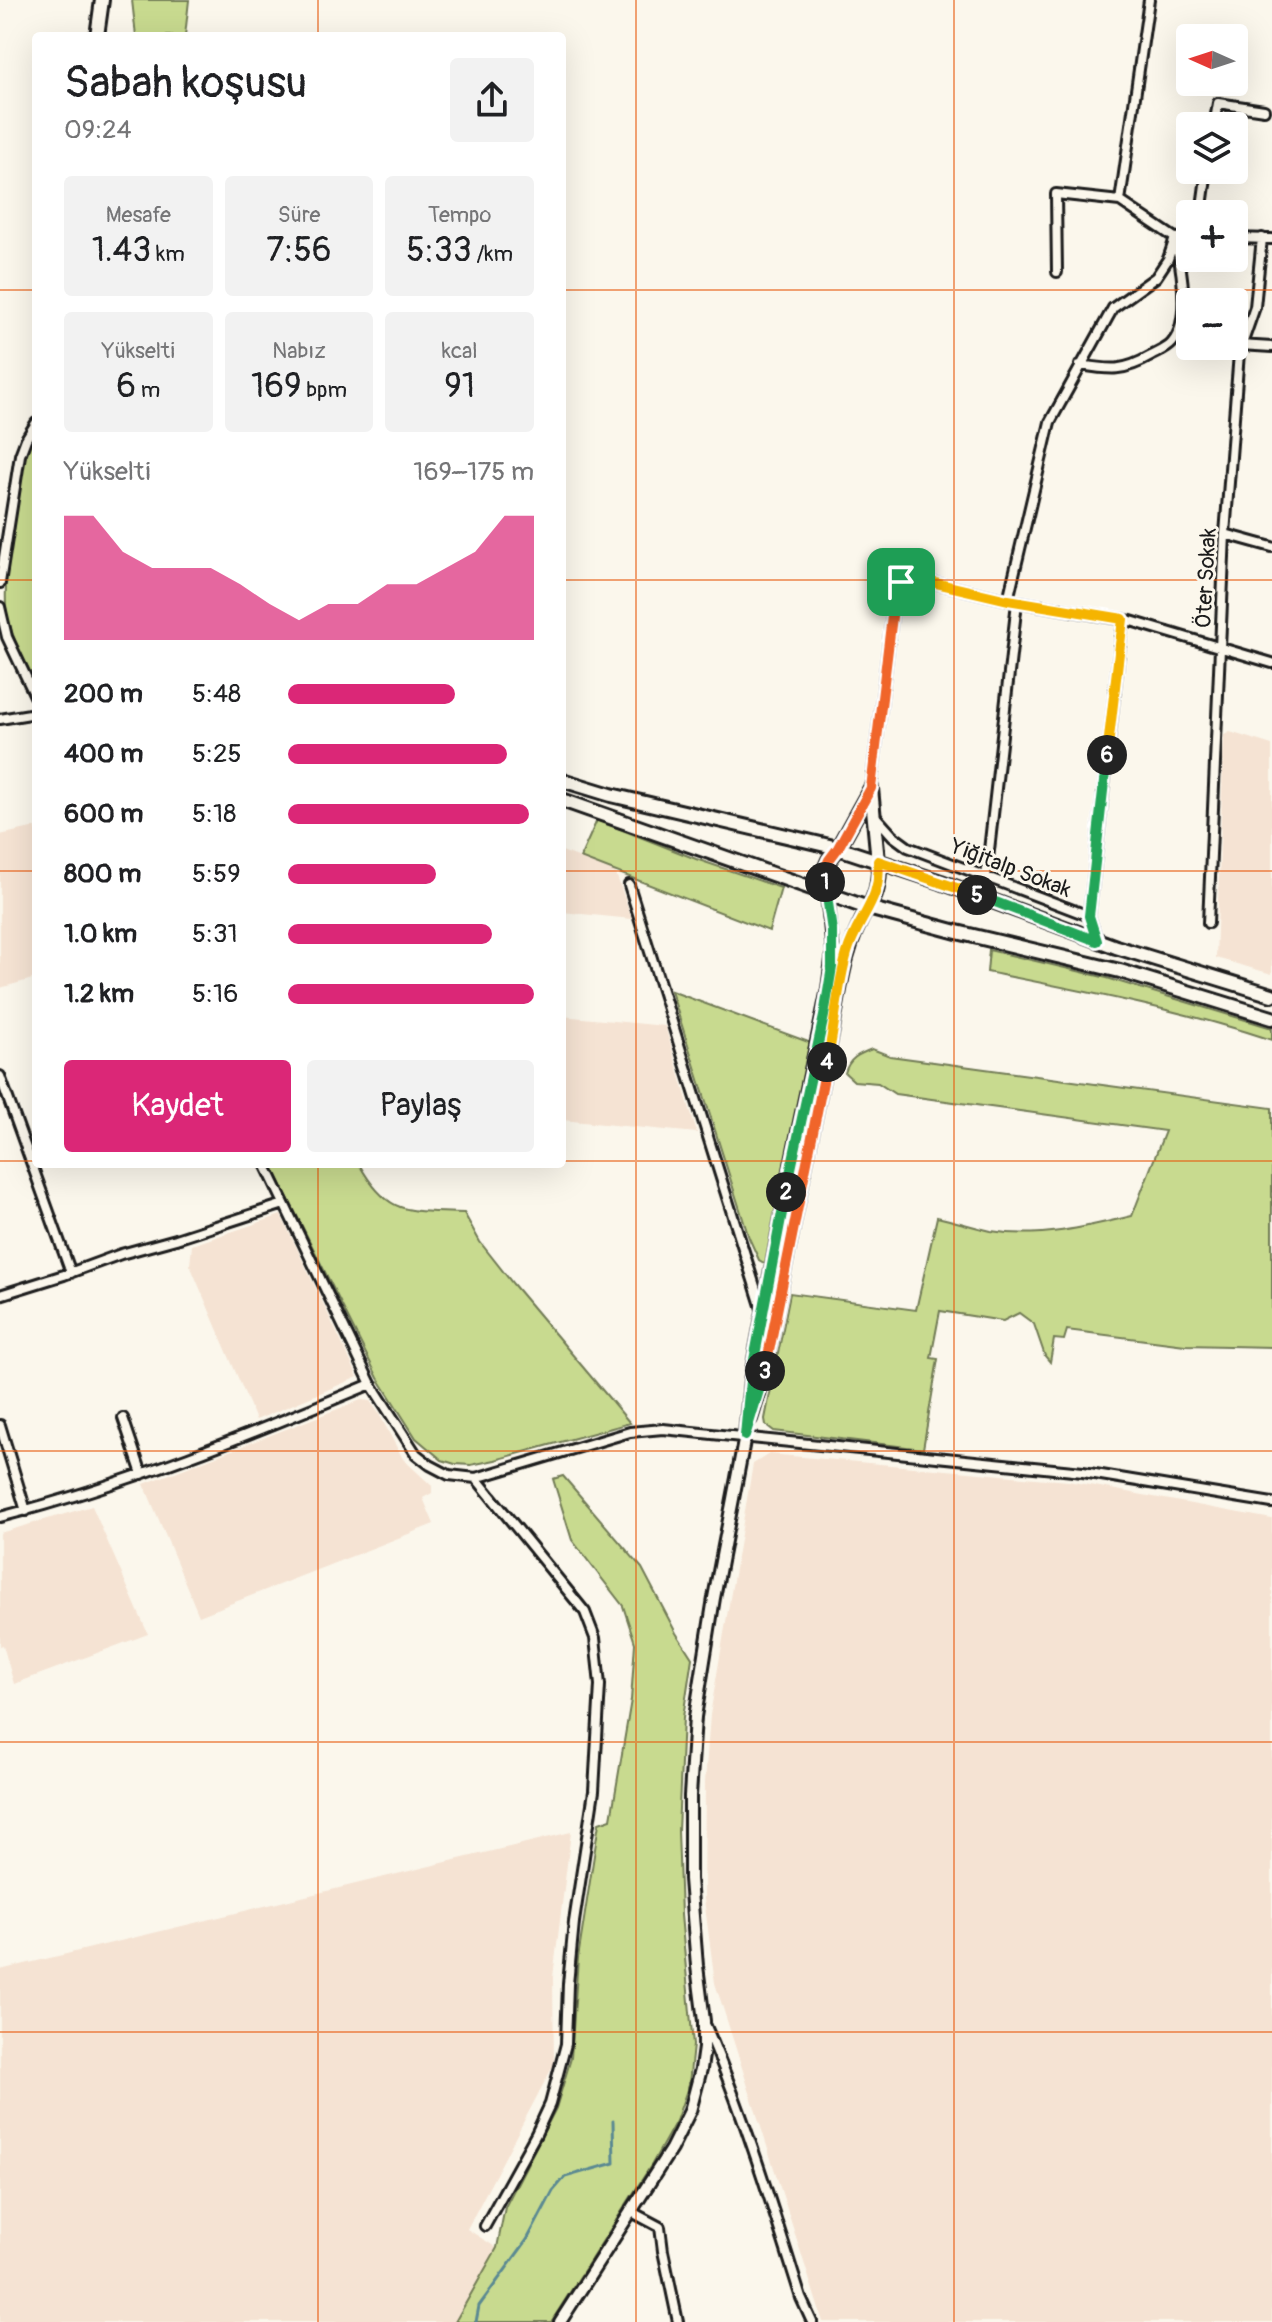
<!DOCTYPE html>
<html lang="tr">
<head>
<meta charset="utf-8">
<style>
	:root { --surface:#fff; --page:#f2f2f2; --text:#202124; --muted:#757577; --accent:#db2777 }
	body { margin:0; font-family:Pangolin,sans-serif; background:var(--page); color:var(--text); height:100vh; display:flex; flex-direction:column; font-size:30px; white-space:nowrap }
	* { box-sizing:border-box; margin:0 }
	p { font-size:26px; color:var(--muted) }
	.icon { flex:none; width:44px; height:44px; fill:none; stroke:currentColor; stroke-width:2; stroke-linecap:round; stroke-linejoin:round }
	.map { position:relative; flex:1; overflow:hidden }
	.drawer { position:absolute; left:32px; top:32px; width:534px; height:1136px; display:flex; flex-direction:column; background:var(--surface); border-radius:8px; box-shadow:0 8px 32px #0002 }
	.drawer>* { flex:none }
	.needle { width:52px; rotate:273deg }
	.buttons { position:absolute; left:1176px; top:24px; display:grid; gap:16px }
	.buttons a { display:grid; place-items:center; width:72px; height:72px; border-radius:8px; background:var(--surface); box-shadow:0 8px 32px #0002; font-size:40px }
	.pin { position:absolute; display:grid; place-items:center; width:68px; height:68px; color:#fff; margin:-34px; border-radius:16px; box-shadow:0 4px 12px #0006 }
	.km { position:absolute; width:40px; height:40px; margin:-20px; border-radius:50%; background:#222; color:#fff; font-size:22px; line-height:40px; text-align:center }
	.round { display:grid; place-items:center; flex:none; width:84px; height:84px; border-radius:8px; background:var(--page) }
	.summary { display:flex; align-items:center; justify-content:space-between; height:136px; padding:0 32px }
	h1 { font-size:44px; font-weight:600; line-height:60px }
	.stats { display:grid; grid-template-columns:repeat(3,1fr); gap:12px; height:136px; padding:8px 32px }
	.stats div { display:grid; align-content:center; border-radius:8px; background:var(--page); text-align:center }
	.stats b { font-size:34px; font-weight:600 }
	.stats small { font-size:22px; font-weight:400 }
	.stats p { font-size:22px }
	.chart { height:224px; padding:16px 32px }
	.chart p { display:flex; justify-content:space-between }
	.chart svg { width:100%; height:144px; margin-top:8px; fill:var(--accent); opacity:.7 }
	.primary-button { display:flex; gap:16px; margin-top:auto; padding:16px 32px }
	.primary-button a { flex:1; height:92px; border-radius:8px; background:var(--accent); color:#fff; font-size:32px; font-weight:600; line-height:92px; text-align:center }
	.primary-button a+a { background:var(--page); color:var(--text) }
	ul { padding:0 32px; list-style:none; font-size:26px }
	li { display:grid; grid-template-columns:128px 96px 1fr; align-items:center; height:60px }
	li i { height:20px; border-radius:10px; background:var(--accent) }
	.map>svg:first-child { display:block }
	.built { fill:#f5e3d3 }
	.green { fill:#c8da8f; stroke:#727b56; stroke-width:2 }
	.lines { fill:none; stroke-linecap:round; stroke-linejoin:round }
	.stream { stroke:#5a8992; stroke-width:3 }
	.minor-casing { stroke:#1c1c1c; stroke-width:14 }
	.tertiary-casing { stroke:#1c1c1c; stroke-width:16 }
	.secondary-casing { stroke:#1c1c1c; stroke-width:18 }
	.minor { stroke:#fbf7ec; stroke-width:8 }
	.tertiary { stroke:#fbf7ec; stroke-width:10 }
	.secondary { stroke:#fbf7ec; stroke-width:12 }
	.split-1-casing { stroke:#fff; stroke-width:16 }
	.split-2-casing { stroke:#fff; stroke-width:16 }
	.split-3-casing { stroke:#fff; stroke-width:16 }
	.split-4-casing { stroke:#fff; stroke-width:16 }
	.split-5-casing { stroke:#fff; stroke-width:16 }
	.split-6-casing { stroke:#fff; stroke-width:16 }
	.split-7-casing { stroke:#fff; stroke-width:16 }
	.split-1 { stroke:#f0652b; stroke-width:10 }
	.split-2 { stroke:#22a559; stroke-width:10 }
	.split-3 { stroke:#22a559; stroke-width:10 }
	.split-4 { stroke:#f0652b; stroke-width:10 }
	.split-5 { stroke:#f5b400; stroke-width:10 }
	.split-6 { stroke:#22a559; stroke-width:10 }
	.split-7 { stroke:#f5b400; stroke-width:10 }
	.grid { fill:none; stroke:#e8590c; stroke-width:2; stroke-opacity:0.55 }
	.labels { text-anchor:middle; stroke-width:6; stroke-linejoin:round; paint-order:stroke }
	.street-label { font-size:22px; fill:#1c1c1c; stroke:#fbf7ec }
</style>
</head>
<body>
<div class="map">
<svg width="1272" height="2322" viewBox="0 0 1272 2322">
	<rect width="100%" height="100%" fill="#fbf7ec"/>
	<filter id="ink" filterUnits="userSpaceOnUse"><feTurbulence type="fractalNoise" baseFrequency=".0125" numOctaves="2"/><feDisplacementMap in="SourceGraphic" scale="16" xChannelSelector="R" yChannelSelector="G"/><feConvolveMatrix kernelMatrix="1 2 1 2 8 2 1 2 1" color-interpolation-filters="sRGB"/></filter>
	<g filter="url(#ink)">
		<path class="built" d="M1230,732L1272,745V974L1216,958L1224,735Z
			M36,827V978L0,988V835Z
			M562,851L615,871L632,919L562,912Z
			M562,1016L665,1026L697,1133L562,1120Z
			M281,1215L358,1377L256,1420L190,1265L192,1245Z
			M361,1400L370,1401L378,1412L403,1459L432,1486V1493L423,1498L434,1524L199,1616L144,1484Z
			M769,1454L1068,1481L1272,1519V2322H823L715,1983L704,1899L705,1782L710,1715L753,1464Z
			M92,1506L148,1634L14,1684L3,1645L0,1646V1533Z
			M571,1832L553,1977L554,2064L467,2229L497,2248L455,2322H0V1970Z"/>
		<path class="green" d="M132,0H189L185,36H136Z
			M36,431V683C24,661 12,639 7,614C1,581 18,458 36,431Z
			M597,820L696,859L781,888L769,931L580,858Z
			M989,950L1107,978L1272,1028V1040C1179,1009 1083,991 987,972Z
			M671,991L811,1043L767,1262L764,1263L759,1260L749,1238Z
			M872,1049L890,1056L1272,1108V1347L1185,1345L1067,1330L1064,1340L1054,1339L1050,1362L1045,1356L1034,1324L1019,1313L1003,1321L940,1311L931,1358L938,1359L923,1449L774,1431L766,1425L765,1419L790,1293L916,1310L937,1217C955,1221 973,1227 991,1231C1038,1239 1087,1227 1132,1216L1165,1131L895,1094L878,1083L854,1081L845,1073C849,1058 859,1054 872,1049Z
			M271,1164H359C389,1218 409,1210 464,1213L480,1242L513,1284L630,1423L495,1460L471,1465L455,1464L442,1460L416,1438L378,1378Z
			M563,1476L642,1568L676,1633L692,1658L683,1717L678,1831L681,1915L693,2045L689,2084L676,2121L652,2164L551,2322H455L497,2248L505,2207L556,2108L571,2058L578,1958L599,1823L611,1819L631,1700L635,1643L623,1606L572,1540L553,1479Z"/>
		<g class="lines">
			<path class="stream" d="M476,2322L479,2306L527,2240L553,2191L565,2177L614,2163L613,2121"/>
			<g class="minor-casing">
				<path id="minor" d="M1149,0L1120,201L1175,238L1190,237
					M1214,126L1218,103L1264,110
					M1201,214L1207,170
					M1234,238L1272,239
					M1057,272L1056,194L1120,201
					M1240,345L1272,347
					M1080,365C1111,370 1123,372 1151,356C1158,352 1167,349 1172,343C1192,320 1181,265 1175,238
					M1225,534L1272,547
					M0,583L20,455L26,439L36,423
					M1008,600L1050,422L1113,308L1156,277L1168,259L1175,238
					M0,607L7,637L36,698
					M0,719L36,713
					M871,788L895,592L901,582L910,577L1008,600L1131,621L1272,663
					M875,816L893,836L908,847L1089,916L1123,619
					M986,877L1017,602
					M629,885L763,1312
					M1089,916L1097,941
					M1208,923L1225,534L1239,353L1255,307L1262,238
					M0,1076L71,1273
					M265,1164L371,1384L416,1454L430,1465L449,1475L476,1478L630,1432L663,1429L1083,1472L1272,1503
					M0,1295L64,1275L121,1254L176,1239L284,1204
					M123,1418L142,1474
					M0,1425L26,1511
					M476,1478L585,1612L595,1638L600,1685L594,1791L574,1922L568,1984L566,2044L550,2104L536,2134L485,2226
					M0,1517C128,1484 249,1435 371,1384
					M706,2026C744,2114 772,2206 801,2298L812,2322
					M630,2211L660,2227L663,2251L678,2322"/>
			</g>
			<g class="tertiary-casing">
				<path id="tertiary" d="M751,1419L762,1384C784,1274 805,1164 828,1054C840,1002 840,955 868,908
					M560,2322L671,2149L690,2111L701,2069L704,2048V2021L697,1966L690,1879V1796L695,1717L714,1598L745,1436L750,1381L792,1160L828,989L833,952L827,894"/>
			</g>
			<g class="secondary-casing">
				<path id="secondary" d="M97,36L102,0
					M562,780L611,795L838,848L941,882L1116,947L1272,995
					M562,800L868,908L957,932L1120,971L1272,1018
					M827,894L825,869L829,860L838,848L871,788
					M868,908C876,897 878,886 879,872L871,788"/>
			</g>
			<use href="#minor" class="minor"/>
			<use href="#tertiary" class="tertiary"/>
			<use href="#secondary" class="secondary"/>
		</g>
	</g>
	<g class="lines" filter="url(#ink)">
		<g class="split-1-casing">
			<path id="split-1" d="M825,882V869L829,860L838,848L871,788L895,592L901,582"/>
		</g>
		<g class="split-2-casing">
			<path id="split-2" d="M786,1192L824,1016L832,967V931L825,882"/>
		</g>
		<g class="split-3-casing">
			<path id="split-3" d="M765,1371L745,1436L750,1381L786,1192"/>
		</g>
		<g class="split-4-casing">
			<path id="split-4" d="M765,1371L827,1062"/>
		</g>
		<g class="split-5-casing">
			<path id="split-5" d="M827,1062C835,1026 837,988 847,953C857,918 883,900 878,861L977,895"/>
		</g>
		<g class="split-6-casing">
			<path id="split-6" d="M977,895L1097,941L1089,916L1107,755"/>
		</g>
		<g class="split-7-casing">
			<path id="split-7" d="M901,582L910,577L1008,600L1123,619L1107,755"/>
		</g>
		<use href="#split-1" class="split-1"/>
		<use href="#split-2" class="split-2"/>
		<use href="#split-3" class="split-3"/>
		<use href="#split-4" class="split-4"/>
		<use href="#split-5" class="split-5"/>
		<use href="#split-6" class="split-6"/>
		<use href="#split-7" class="split-7"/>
	</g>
	<path class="grid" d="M318,0V36M636,0V2322M954,0V2322M0,290H36M562,290H1272M0,580H36M562,580H1272M0,871H36M562,871H1272M0,1161H36M562,1161H1272M318,1164V2322M0,1451H1272M0,1742H1272M0,2032H1272"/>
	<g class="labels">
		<g class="street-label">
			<text transform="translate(1205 578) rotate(-87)" y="8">Öter Sokak</text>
			<text transform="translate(1011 867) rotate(21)" y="8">Yiğitalp Sokak</text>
		</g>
	</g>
</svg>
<div class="buttons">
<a><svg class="needle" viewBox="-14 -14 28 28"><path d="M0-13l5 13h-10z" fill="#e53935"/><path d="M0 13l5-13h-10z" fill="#757577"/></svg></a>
<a><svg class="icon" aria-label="layers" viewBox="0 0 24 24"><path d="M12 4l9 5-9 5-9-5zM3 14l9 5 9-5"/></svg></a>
<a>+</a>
<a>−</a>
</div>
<div class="pin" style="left:901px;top:582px;background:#1e9e55"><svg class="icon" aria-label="arrive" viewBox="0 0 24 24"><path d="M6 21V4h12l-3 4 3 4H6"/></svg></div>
<b class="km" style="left:825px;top:882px">1</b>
<b class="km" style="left:786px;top:1192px">2</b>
<b class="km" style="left:765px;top:1371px">3</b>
<b class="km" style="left:827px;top:1062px">4</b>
<b class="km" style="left:977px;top:895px">5</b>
<b class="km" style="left:1107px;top:755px">6</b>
<section class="drawer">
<div class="summary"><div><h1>Sabah koşusu</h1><p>09:24</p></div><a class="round"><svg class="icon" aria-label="share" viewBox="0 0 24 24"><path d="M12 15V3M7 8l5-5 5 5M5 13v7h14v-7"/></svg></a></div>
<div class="stats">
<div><p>Mesafe</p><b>1.43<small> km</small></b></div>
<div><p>Süre</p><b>7:56</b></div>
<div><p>Tempo</p><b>5:33<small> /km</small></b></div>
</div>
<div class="stats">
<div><p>Yükselti</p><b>6<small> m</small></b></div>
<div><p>Nabız</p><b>169<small> bpm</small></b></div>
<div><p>kcal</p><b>91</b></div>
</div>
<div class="chart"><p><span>Yükselti</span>169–175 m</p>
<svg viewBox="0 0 160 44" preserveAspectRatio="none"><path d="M0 44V6L10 6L20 17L30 22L40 22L50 22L60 27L70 33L80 38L90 33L100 33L110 27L120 27L130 22L140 17L150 6L160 6V44z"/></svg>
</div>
<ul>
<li><b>200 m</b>5:48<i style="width:68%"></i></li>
<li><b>400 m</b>5:25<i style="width:89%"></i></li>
<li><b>600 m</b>5:18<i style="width:98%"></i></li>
<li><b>800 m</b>5:59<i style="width:60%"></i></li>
<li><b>1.0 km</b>5:31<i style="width:83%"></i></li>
<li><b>1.2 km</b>5:16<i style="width:100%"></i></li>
</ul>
<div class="primary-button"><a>Kaydet</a><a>Paylaş</a></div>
</section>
</div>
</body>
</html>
